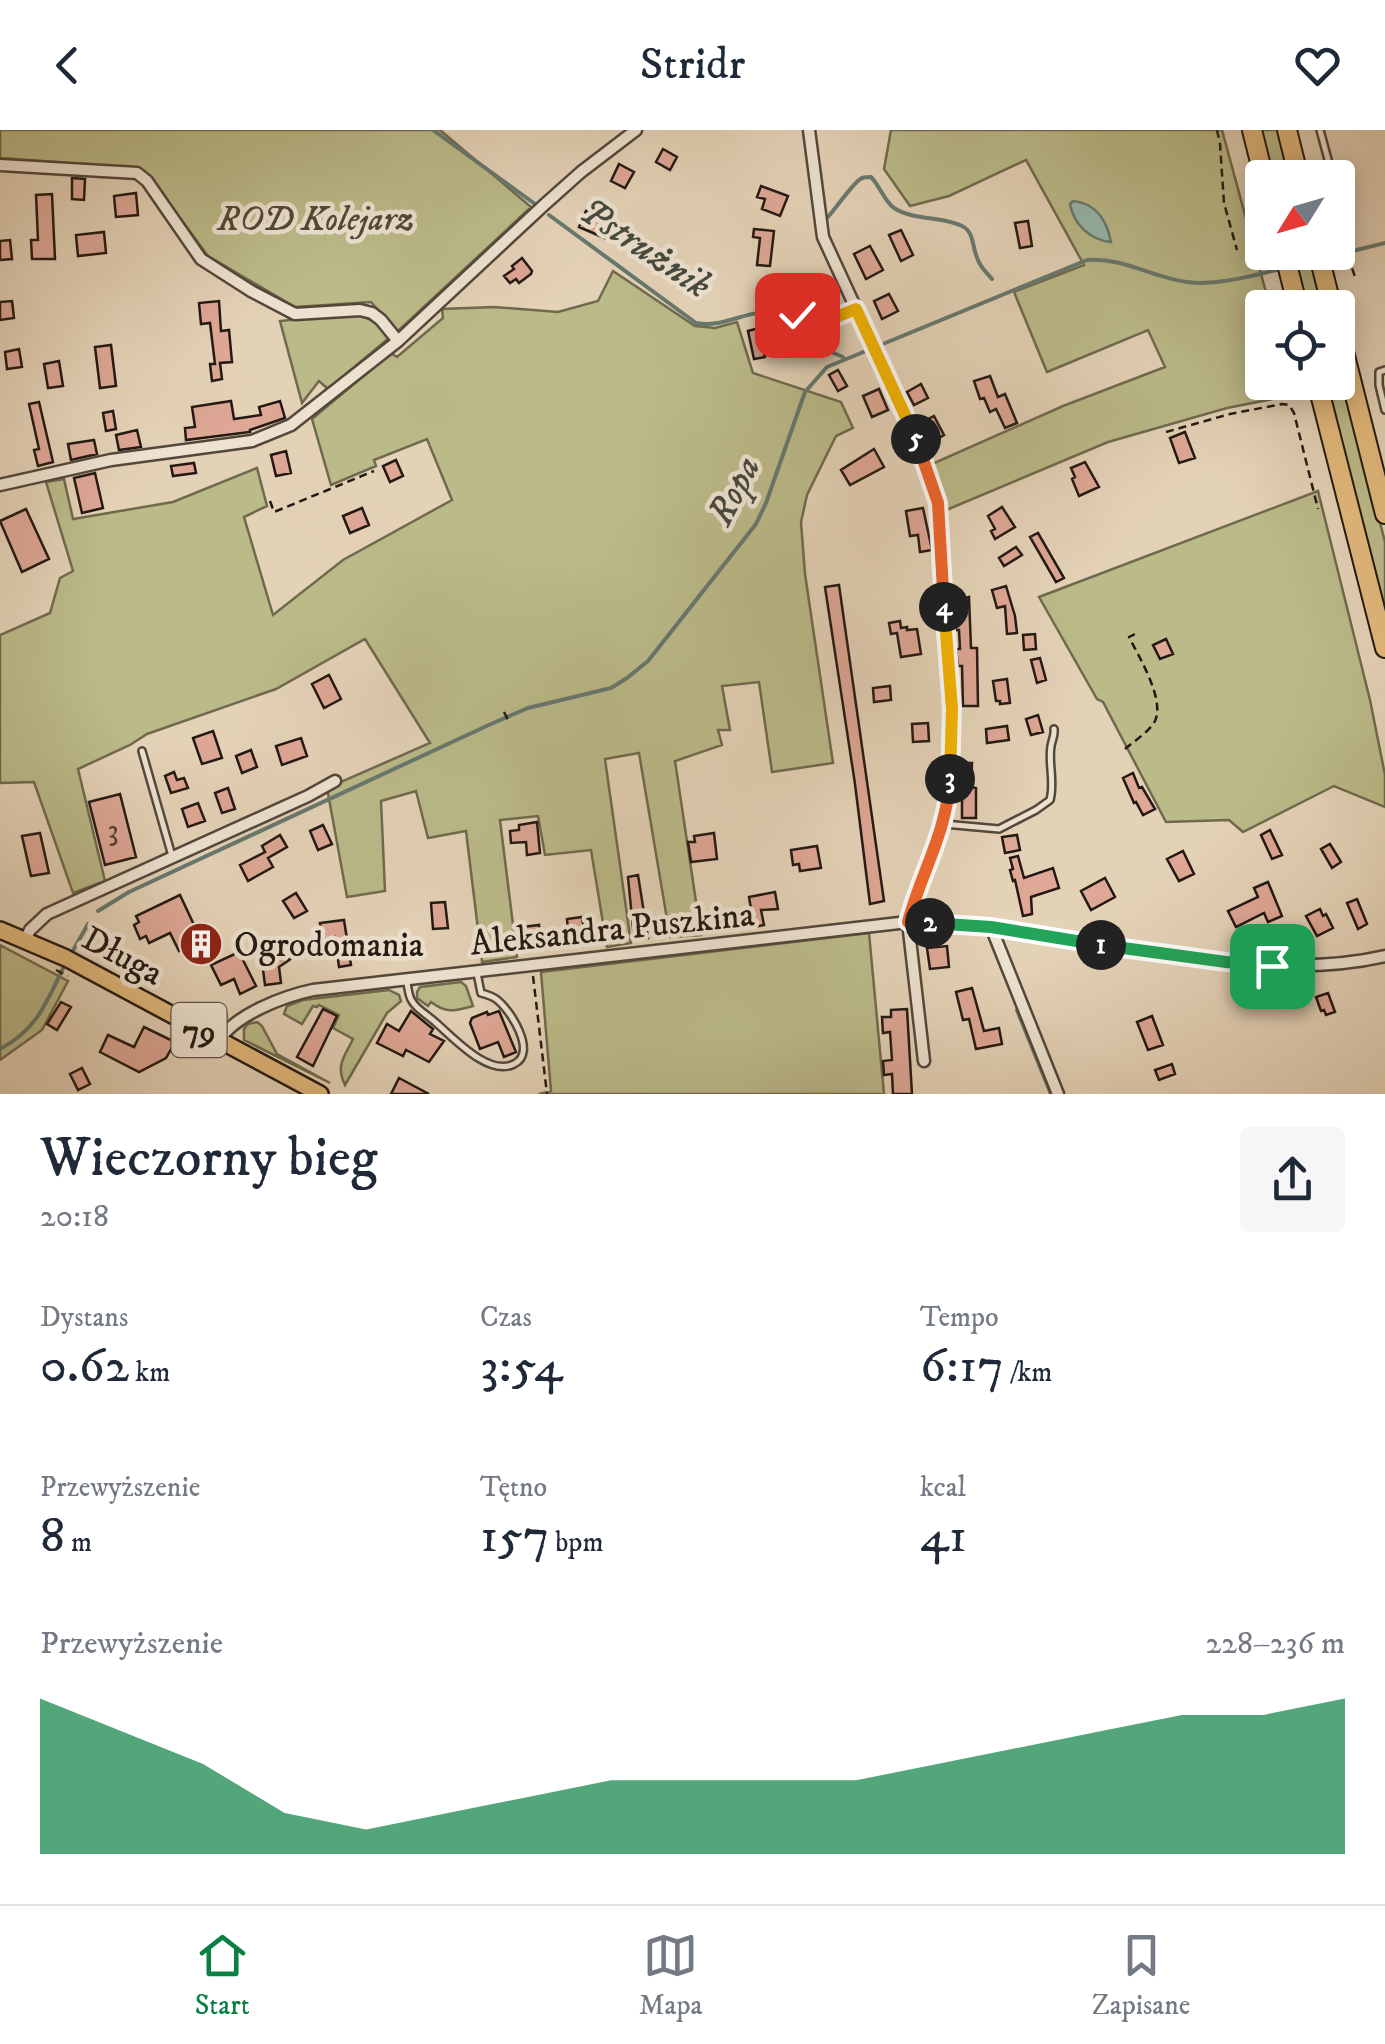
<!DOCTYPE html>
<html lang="pl">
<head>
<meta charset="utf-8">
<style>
	:root { --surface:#fff; --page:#f6f6f7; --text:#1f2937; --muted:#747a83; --line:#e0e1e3; --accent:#0b8043 }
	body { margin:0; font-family:"IM FELL DW Pica",serif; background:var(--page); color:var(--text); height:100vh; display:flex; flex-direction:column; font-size:38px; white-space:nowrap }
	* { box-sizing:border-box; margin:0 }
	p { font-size:32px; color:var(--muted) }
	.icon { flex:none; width:55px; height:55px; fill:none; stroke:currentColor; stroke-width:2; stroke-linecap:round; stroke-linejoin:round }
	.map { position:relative; height:964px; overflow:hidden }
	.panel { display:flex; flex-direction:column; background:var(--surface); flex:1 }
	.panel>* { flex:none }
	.needle { width:65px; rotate:233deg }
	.fabs { position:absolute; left:1245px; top:30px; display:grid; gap:20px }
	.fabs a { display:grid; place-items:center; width:110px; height:110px; border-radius:10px; background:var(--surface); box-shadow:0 5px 25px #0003; font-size:50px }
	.pin { position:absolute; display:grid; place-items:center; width:85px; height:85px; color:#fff; margin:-42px; border-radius:20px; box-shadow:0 5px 15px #0006 }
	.km { position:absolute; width:50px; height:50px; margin:-25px; border-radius:50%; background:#222; color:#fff; font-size:28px; line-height:50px; text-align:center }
	.round { display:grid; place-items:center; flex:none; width:105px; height:105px; border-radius:10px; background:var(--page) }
	.overview { display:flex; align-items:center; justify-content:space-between; height:170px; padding:0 40px }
	h1 { font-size:55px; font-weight:600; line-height:75px }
	.metrics { display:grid; grid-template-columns:repeat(3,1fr); gap:15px; height:170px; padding:10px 40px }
	.metrics div { display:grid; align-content:center }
	.metrics b { font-size:50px; font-weight:600 }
	.metrics small { font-size:28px; font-weight:400 }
	.metrics p { font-size:28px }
	.chart { height:280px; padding:20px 40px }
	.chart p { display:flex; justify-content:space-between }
	.chart svg { width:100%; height:180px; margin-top:10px; fill:var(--accent); opacity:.7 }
	header { display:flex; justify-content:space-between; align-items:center; height:130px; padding:0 40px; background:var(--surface); font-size:45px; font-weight:600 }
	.dock { display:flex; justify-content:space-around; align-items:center; height:140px; border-top:2px solid var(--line); background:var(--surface); font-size:28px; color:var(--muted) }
	.dock a { display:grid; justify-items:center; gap:5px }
	.dock .selected { color:var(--accent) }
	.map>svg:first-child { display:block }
	.green { fill:#bbba89; stroke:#6f6a4e; stroke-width:2.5 }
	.water { fill:#95b8ad; stroke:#67786f; stroke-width:2.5 }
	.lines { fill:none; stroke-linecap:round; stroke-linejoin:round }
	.stream { stroke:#67786f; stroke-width:4 }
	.building { fill:#dea796; stroke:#231912; stroke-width:2.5 }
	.lane-casing { stroke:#53473b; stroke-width:10 }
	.street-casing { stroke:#53473b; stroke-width:15 }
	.primary-casing { stroke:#231912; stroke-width:20 }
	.highway-casing { stroke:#231912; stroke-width:22 }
	.path { stroke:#231912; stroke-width:2.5; stroke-dasharray:8 5; stroke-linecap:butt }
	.lane { stroke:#ede2d0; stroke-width:5 }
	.street { stroke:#ede2d0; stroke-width:10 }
	.primary { stroke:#e2b97c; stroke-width:15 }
	.highway { stroke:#e2b97c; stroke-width:18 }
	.split-1-casing { stroke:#fff; stroke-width:20 }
	.split-2-casing { stroke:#fff; stroke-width:20 }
	.split-3-casing { stroke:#fff; stroke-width:20 }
	.split-4-casing { stroke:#fff; stroke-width:20 }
	.split-5-casing { stroke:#fff; stroke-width:20 }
	.split-6-casing { stroke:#fff; stroke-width:20 }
	.split-1 { stroke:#22a559; stroke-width:12 }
	.split-2 { stroke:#22a559; stroke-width:12 }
	.split-3 { stroke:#f0652b; stroke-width:12 }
	.split-4 { stroke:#f5b400; stroke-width:12 }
	.split-5 { stroke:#f0652b; stroke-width:12 }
	.split-6 { stroke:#f5b400; stroke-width:12 }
	.labels { text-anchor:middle; stroke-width:9; stroke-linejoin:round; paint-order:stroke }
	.number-label { font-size:30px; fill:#523c33 }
	.shield { fill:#ede2d0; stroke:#60554b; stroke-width:2.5 }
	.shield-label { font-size:32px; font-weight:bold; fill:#231912 }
	.park-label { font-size:35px; font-style:italic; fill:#514936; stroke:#ede2d0 }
	.street-label { font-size:35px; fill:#231912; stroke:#ede2d0 }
	.poi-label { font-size:35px; fill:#231912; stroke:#ede2d0; text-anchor:start }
	.water-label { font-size:38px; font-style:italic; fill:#454940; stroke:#ede2d0 }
</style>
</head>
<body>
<header><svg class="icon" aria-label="back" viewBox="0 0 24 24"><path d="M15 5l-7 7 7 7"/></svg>Stridr<svg class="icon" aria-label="heart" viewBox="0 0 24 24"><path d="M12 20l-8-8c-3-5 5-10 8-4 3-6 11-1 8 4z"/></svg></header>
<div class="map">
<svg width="1385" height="964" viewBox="0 0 1385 964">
	<rect width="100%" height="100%" fill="#e4d2b7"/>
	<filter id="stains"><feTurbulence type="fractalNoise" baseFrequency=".002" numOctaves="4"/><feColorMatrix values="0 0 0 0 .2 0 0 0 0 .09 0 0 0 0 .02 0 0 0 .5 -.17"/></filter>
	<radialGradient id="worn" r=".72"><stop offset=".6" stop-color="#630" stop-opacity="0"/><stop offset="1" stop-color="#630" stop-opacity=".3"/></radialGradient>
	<path class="green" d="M0,0H440L531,77L397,202L371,172L295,177L208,126L151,49L137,38L0,28Z
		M891,0H1222L1270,177L1262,178V252L1290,253L1293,265L1227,278L1108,312L944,381L932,334L1063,276L1165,237L1148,200L1047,242L1014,162L1084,135L1026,30L949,66L910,76L884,39Z
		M1259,0H1279L1291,47H1271Z
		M1290,123H1310L1324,177H1304Z
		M613,141L695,196L715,198L737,192L753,243L841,272L853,298L836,306L807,365L801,392L805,444L833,633L772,642L759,552L722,556L730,600H718L722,615L675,631L701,805L670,807L639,623L605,629L631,813L607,817L591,720L545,725L538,686L500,690L517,827L482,832L466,701L428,708L416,661L381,671L385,761L347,767L327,658L430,613L365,509L276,559L147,604L130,615L78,639L105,751L73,763L34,652L0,653V505L50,483L60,448L73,441L46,352L64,349L73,389L173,372L257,338L267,376L244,387L273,485L343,430L452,370L427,309L374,330L376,336L331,355L312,289L391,223L397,227L443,188L442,179L494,177L558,182L598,171Z
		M348,184C368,185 377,192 389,208L328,259L319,251L302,273L280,191Z
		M1338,228L1385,412V489L1324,253L1338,252Z
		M1318,361L1370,570L1385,645V677L1334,656L1243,702L1229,690L1166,692L1103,572L1097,569L1039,467Z
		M869,803L884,964H539L551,961L541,842Z
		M0,815L68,851L42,900L0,930Z
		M461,852L466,856L473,876C454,881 447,884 431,872L428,876L417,868V862L420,857Z
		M389,860L399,865L401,871L387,883L345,955C335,935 345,926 353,909L333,898L339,885L319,875L317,877L313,876L302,894L284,884L287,876L303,870Z
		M257,892L262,896L277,924L330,953L244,910V899L248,894Z"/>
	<path class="water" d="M1073,71C1096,73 1107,91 1111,112C1090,110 1074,95 1070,74Z"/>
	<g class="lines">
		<path class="stream" d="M433,0L535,74
			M549,85L696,193C726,199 752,176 776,184C793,189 807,206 823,216
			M826,89C834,81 855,50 862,48C865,47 868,47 871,47C880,56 884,71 894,78C914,91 943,86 962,96C975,102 972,119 978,130C981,138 987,143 992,149
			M1324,128L1385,113
			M1294,135L1314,130
			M829,221L843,227
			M98,781L129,762L491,594L528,578L611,558L627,548L648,531L756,394L766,373L805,262L827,237L1087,130C1123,127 1153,148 1187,152C1217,156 1251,146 1280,139
			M70,826L88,794
			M1017,880L1051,964
			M0,919C38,899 47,871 65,834"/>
	</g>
	<path class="building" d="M663,19L677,27L670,40L656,32Z
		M619,34L634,42L625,58L611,51Z
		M72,48L85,49L84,70L72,69Z
		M761,56L788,66L780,86L762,79L765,69L757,67Z
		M136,63L138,85L116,87L114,66Z
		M52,64L55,129H32L31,110H38L36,65Z
		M586,81L614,94L607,109L579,97Z
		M1028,91L1032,116L1020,118L1015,93Z
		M754,99L774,101L770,136L757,135L760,108L753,107Z
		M901,100L913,125L901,131L889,105Z
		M104,102L106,123L78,126L76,105Z
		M10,110L12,129L0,130V111Z
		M870,116L883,140L866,149L854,124Z
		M522,128L532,141L531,144L519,153L516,149L510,153L504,146L514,139L512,136Z
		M889,164L898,181L882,189L874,171Z
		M12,171L14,188L0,190V172Z
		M219,171L221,201L229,200L232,232L220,233L222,249L212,251L210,234H215L210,193L201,194L199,173Z
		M759,198L765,227L754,229L748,201Z
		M111,215L116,256L100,258L95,217Z
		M19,219L22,237L7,239L5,222Z
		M59,231L63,256L48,258L44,234Z
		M838,240L847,256L838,261L829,245Z
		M990,246L998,267L1005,264L1017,293L1005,298L996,279L990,282L984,268L980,269L974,251Z
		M921,254L928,268L914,275L907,262Z
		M879,259L888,280L872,287L863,266Z
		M231,271L234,289L261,285L259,277L280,271L285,288L250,300V302L186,310L185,298L195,297L192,277Z
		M39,272L53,332L38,336L34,320L39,319L29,274Z
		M113,281L116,299L106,301L103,283Z
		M934,286L944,305L930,313L919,294Z
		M137,300L141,317L119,320L116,305Z
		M1185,302L1195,328L1179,333L1170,308Z
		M94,310L97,324L71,330L68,314Z
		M874,319L884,337L850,355L841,340Z
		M286,321L291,343L276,346L271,325Z
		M396,330L403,346L390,352L383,336Z
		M1085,332L1099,357L1079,366L1072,349L1075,347L1071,338Z
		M194,333L196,343L173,346L171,336Z
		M95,343L103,378L82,383L74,348Z
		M1002,377L1015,397L995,409L991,401L995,399L988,386Z
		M362,378L369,395L350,403L343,386Z
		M923,378L932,420L920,422L918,405L910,406L906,381Z
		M26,379L49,429L22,442L0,391Z
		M1038,403L1064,448L1056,452L1030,407Z
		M1016,417L1022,425L1004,436L999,428Z
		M839,455L884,771L870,774L855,654L825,457Z
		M1006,456L1015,486L1017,503L1007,504L1005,476L997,478L992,460Z
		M969,467L971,518H977L978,576H963L962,536H958L956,519H960L959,500H955L953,472Z
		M900,491L901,498L907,497V500L917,499L921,524L901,527L897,503L891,504L889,493Z
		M1035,504L1036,519L1024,520L1023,505Z
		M1166,509L1173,524L1160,529L1153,515Z
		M1040,528L1046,550L1037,553L1031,530Z
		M329,545L341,569L324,578L312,554Z
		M1007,549L1010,573L1000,574V571H996L993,551Z
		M890,556L891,570L874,572L873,558Z
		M1038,585L1043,602L1031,605L1026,589Z
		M928,593L929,611L913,612L912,594Z
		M1007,596L1009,610L987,613L986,599Z
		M213,601L222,628L202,634L193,608Z
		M301,608L307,626L282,635L276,616Z
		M251,620L257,637L242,643L236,626Z
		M962,633H972L971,657L976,658V688H962Z
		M174,642L177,650L184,648L188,658L171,663L165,646Z
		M1133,643L1139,658L1142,657L1155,679L1143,685L1136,672L1134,673L1123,648Z
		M228,658L235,679L222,683L215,663Z
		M120,664L136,727L105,735L89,672Z
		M198,673L205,691L188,697L182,679Z
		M537,692L540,723L527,725L526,712L511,713L510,701L519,700V695Z
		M323,695L332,714L318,720L310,701Z
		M1270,700L1282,725L1272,729L1261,705Z
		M40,703L49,743L31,746L22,706Z
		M714,703L717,729L691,732L688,712H695L694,706Z
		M280,705L287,717L268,728L273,737L248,751L240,735L265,722L262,716Z
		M1017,705L1020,720L1005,723L1002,707Z
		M1330,714L1341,732L1332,738L1321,719Z
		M817,716L821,738L800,741L799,734L793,735L791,720Z
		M1183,721L1194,744L1179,751L1167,729Z
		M1018,726L1024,748L1053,738L1059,758L1031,767L1032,784L1023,786L1015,750L1013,751L1010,740L1013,739L1010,728Z
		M638,745L648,808L634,809L628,747Z
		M1105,748L1115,767L1091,780L1081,761Z
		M1268,752L1282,786L1268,792L1264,783L1236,797L1228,781L1258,767L1254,758Z
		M775,762L778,779L761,780L764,795L754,797L749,767Z
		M296,763L307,781L294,788L283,771Z
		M180,765L195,797L199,796L211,821L201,825L195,812L179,821L170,803L149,813L146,806L140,809L134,795L139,792L136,786Z
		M1357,769L1367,794L1358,799L1347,773Z
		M445,772L448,798L433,799L431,773Z
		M1320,779L1323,786L1326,784L1333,798L1317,806L1306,786Z
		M718,785L720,800L705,802L703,787Z
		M582,787L585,809L569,811L567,789Z
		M344,790L351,835L339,837L335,807L323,809L320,793Z
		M539,795L541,815L525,817L522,797Z
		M289,811L298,824L279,837L281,853L265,855L262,832L289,828L281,817Z
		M383,811L386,826L370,828L368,813Z
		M947,816L949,837L930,839L927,818Z
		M239,822L256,856L240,864L234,849L221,855L211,835Z
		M972,858L984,901L999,898L1002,914L976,919L969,889L963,890L956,862Z
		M1328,863L1335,882L1326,885L1324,880L1321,881L1316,867Z
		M61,872L71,877L57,900L47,894Z
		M323,879L337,886L313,936L297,927Z
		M907,879L912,964H893L892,944L884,945L883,931L892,930L890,902L883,903L882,887H891V880Z
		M411,881L433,899L430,904L444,911L429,932L406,920L403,926L377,913L387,894L399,901Z
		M499,881L516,922L504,927L498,912L480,919L470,893L472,888L487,882L488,885Z
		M1152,886L1163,915L1148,920L1137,892Z
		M144,897L175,912L166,928L139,942L100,922L108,905L134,917Z
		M1172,934L1175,944L1159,950L1155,940Z
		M82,938L90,954L78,960L70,944Z
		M399,948L429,964H391Z"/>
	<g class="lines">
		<g class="lane-casing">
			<path id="lane" d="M1320,0L1333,48
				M1338,62L1345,88
				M1385,240L1379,242V255L1385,280
				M142,621L172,726
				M944,694L999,699L1036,680L1050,670C1055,652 1048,633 1051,616C1052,610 1055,605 1054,599
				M406,848C408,855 408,866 412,871C416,879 429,886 435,892C453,907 488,947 514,934C538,923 510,879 496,869C492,866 485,864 481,863L477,843"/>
		</g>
		<g class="street-casing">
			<path id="street" d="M809,0L823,107L922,322L937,373L952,579L950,652L944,694L913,772L908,792L924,931
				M0,35L137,43L147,51L201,129L251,161L295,184L360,180L372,183L381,190L398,211
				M797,185L839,186L856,179
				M0,355L111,330L252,311L291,295L398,211L544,75L581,42L636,0
				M991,797L1058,964
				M25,810L30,800L47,784L308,666L335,651
				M219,911C234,885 284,866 313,860L908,792C1002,795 1094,815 1188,827C1253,835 1320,841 1385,826"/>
		</g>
		<g class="primary-casing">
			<path id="primary" d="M0,800L66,828L320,964"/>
		</g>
		<g class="highway-casing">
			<path id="highway" d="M1252,0L1264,48
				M1287,0L1299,48
				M1284,122L1298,178
				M1318,122L1332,178
				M1338,198L1385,384
				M1317,252L1385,518"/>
		</g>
		<path class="path" d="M1217,0L1220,14L1224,73L1237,120
			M1338,116L1348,111L1346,94
			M1333,131L1349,129L1356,150
			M1166,302L1230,284L1282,274L1289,275L1294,283L1318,379
			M270,371L274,382L374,341
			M504,582L509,592
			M1125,619C1134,611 1149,602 1155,591C1165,569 1139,527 1129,507L1137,503
			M56,840L68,846
			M533,846L547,964
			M214,889L228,886"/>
		<use href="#lane" class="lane"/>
		<use href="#street" class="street"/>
		<use href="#primary" class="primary"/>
		<use href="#highway" class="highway"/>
	</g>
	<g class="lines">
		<g class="split-1-casing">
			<path id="split-1" d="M1101,815L1226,832L1272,836"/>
		</g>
		<g class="split-2-casing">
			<path id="split-2" d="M930,793L991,797L1101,815"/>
		</g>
		<g class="split-3-casing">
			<path id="split-3" d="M930,793L908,792C922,740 946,705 950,649"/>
		</g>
		<g class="split-4-casing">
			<path id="split-4" d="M944,477L952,579L950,649"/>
		</g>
		<g class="split-5-casing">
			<path id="split-5" d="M916,309L938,373L944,477"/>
		</g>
		<g class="split-6-casing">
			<path id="split-6" d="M797,185L839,186L856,179L916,309"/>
		</g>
		<use href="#split-1" class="split-1"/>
		<use href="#split-2" class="split-2"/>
		<use href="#split-3" class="split-3"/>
		<use href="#split-4" class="split-4"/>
		<use href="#split-5" class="split-5"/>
		<use href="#split-6" class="split-6"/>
	</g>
	<defs>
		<g id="building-disc" transform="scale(2.25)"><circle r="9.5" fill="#8f2418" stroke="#ede2d0"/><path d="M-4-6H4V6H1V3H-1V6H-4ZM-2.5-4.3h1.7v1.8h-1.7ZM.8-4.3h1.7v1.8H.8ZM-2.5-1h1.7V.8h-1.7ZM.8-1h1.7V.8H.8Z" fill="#fff"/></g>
	</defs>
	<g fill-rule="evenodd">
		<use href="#building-disc" x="201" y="814"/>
	</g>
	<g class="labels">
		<g class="number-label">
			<text x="113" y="710">3</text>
		</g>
		<rect class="shield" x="171.5" y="873" width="55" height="54" rx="8"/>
		<g class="shield-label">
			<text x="199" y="911">79</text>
		</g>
		<g class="park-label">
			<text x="316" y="100">ROD Kolejarz</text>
		</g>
		<g class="street-label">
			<text transform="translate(612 798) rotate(-6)" y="12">Aleksandra Puszkina</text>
			<text transform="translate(123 825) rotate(28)" y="12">Długa</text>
		</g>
		<g class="poi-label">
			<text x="234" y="826">Ogrodomania</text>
		</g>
		<g class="water-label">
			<text transform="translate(646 117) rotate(34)" y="13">Pstrużnik</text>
			<text transform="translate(733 360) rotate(-63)" y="13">Ropa</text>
		</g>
	</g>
	<rect width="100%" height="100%" filter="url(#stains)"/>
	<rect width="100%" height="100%" fill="url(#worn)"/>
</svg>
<div class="fabs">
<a><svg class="needle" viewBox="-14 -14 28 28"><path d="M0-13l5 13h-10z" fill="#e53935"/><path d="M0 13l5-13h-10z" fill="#747a83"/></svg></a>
<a><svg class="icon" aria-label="locate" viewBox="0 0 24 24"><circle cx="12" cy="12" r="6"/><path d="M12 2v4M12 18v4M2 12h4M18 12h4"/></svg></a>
</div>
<div class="pin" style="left:1272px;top:836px;background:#1e9e55"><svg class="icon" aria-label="arrive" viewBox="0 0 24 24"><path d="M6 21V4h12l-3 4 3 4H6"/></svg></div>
<div class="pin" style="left:797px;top:185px;background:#d93025"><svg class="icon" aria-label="check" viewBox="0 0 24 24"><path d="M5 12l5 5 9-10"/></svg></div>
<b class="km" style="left:1101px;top:815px">1</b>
<b class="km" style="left:930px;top:793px">2</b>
<b class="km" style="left:950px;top:649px">3</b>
<b class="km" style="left:944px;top:477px">4</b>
<b class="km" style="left:916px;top:309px">5</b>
</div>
<section class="panel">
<div class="overview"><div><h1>Wieczorny bieg</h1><p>20:18</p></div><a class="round"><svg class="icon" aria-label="share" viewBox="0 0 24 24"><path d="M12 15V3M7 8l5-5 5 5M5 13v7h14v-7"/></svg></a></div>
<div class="metrics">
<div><p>Dystans</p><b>0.62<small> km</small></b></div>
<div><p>Czas</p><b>3:54</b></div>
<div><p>Tempo</p><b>6:17<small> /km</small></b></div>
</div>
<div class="metrics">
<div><p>Przewyższenie</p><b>8<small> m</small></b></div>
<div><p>Tętno</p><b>157<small> bpm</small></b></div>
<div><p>kcal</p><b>41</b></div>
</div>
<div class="chart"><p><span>Przewyższenie</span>228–236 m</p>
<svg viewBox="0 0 160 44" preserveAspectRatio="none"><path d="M0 44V6L10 14L20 22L30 34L40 38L50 34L60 30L70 26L80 26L90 26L100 26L110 22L120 18L130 14L140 10L150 10L160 6V44z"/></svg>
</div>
</section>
<nav class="dock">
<a class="selected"><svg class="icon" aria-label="home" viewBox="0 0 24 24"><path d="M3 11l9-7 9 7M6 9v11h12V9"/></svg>Start</a>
<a><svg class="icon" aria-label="map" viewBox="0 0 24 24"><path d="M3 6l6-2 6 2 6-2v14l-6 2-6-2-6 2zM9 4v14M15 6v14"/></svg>Mapa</a>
<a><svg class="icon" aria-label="saved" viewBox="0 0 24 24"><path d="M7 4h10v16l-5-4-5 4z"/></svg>Zapisane</a>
</nav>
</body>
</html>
